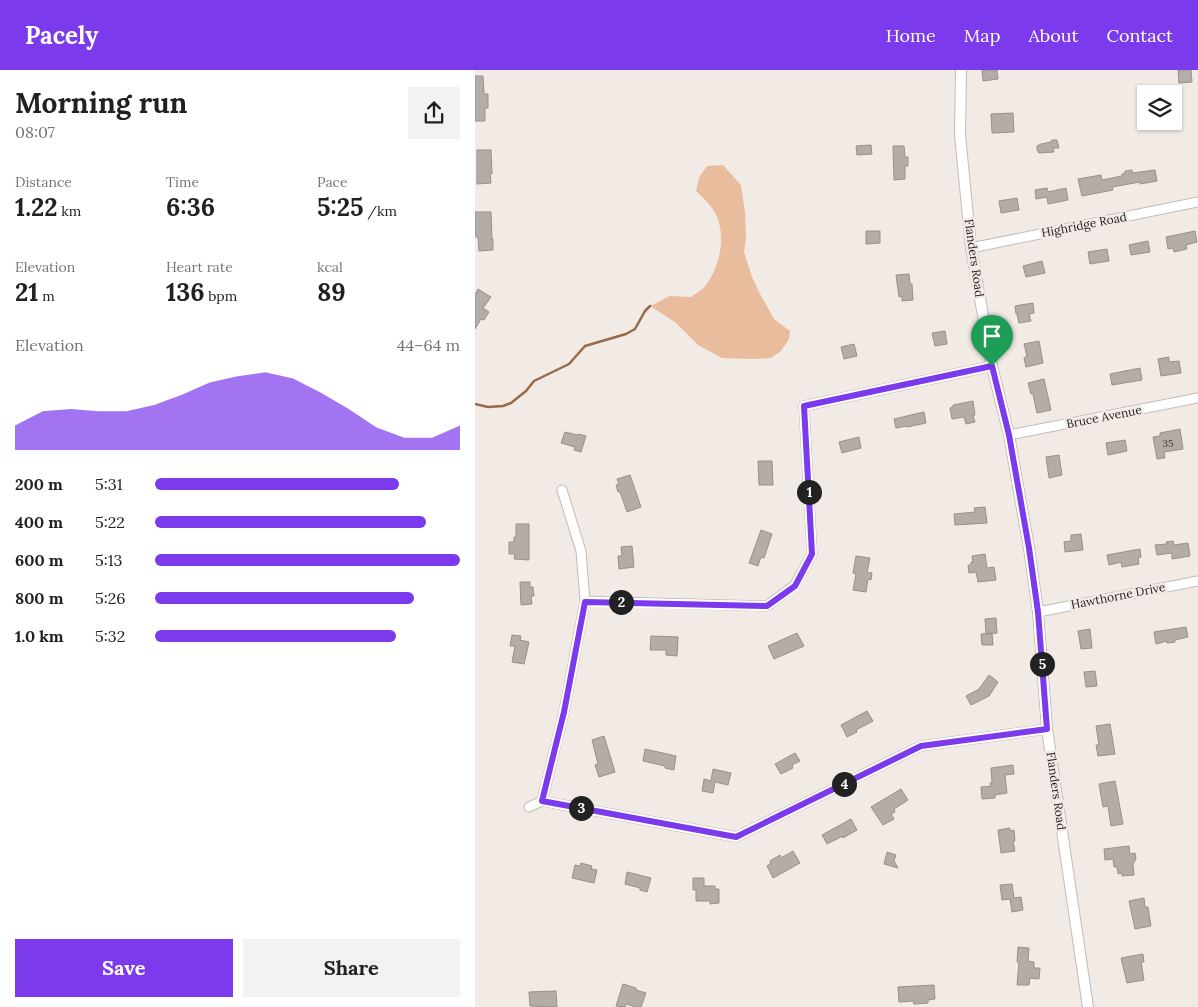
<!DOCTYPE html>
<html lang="en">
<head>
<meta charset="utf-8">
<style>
	:root { --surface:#fff; --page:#f2f2f2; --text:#202124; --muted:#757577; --accent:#7c3aed }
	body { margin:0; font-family:Lora,serif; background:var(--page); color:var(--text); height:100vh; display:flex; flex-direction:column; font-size:19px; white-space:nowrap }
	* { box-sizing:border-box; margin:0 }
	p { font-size:16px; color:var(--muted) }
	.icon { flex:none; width:28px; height:28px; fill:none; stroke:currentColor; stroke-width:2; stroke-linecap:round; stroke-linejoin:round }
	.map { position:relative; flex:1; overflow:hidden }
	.details { display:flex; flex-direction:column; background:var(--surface); width:475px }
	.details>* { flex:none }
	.fabs { position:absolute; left:662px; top:15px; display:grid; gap:10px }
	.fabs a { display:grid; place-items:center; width:45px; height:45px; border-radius:0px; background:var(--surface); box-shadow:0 1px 4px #0004; font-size:25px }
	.pin { position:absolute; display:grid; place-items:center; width:42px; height:42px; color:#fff; margin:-51px -21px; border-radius:50% 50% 50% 0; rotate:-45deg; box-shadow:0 0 5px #0007 }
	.pin .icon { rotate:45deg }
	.km { position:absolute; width:25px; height:25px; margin:-12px; border-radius:50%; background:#222; color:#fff; font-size:14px; line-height:25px; text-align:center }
	.round { display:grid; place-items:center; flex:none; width:52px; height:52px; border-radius:0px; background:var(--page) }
	.headline { display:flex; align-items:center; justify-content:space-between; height:85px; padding:0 15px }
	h1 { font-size:28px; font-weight:800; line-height:38px }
	.stats { display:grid; grid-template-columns:repeat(3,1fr); gap:8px; height:85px; padding:5px 15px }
	.stats div { display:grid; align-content:center }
	.stats b { font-size:25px; font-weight:800 }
	.stats small { font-size:14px; font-weight:400 }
	.stats p { font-size:14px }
	.chart { height:140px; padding:10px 15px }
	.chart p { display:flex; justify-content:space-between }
	.chart svg { width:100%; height:90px; margin-top:5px; fill:var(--accent); opacity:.7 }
	.cta { display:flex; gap:10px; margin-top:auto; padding:10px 15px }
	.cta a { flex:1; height:58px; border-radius:0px; background:var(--accent); color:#fff; font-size:20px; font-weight:800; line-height:58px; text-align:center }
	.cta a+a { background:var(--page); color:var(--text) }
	ul { padding:0 15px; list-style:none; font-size:16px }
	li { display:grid; grid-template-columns:80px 60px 1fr; align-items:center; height:38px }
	li i { height:12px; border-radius:6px; background:var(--accent) }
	header { display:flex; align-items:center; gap:30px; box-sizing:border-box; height:70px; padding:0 25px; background:var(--accent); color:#fff }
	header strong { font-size:24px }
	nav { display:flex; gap:28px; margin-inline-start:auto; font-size:18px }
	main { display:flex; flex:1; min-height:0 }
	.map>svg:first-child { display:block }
	.green { fill:#e8bc9c }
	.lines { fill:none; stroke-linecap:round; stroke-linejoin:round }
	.stream { stroke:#986a47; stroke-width:2.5 }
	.building { fill:#b4aca6; stroke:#98908b }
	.minor-casing { stroke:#c4bcb6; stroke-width:11 }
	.tertiary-casing { stroke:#c4bcb6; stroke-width:12 }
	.minor { stroke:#fff; stroke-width:9 }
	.tertiary { stroke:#fff; stroke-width:10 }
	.route-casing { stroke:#fff; stroke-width:10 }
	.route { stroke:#7c3aed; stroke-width:6 }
	.labels { text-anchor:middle; stroke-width:5; stroke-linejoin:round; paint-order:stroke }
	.number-label { font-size:10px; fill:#46423f }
	.street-label { font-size:12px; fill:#221f1d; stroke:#f2eae4 }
</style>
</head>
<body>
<header>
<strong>Pacely</strong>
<nav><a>Home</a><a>Map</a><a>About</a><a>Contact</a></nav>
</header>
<main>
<section class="details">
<div class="headline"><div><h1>Morning run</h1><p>08:07</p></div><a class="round"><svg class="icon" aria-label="share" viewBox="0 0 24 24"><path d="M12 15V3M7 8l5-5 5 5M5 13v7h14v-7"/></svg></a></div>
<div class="stats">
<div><p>Distance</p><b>1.22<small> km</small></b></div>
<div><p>Time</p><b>6:36</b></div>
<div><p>Pace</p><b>5:25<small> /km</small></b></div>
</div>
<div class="stats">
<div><p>Elevation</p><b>21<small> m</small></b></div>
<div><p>Heart rate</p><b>136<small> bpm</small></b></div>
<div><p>kcal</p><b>89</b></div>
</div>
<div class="chart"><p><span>Elevation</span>44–64 m</p>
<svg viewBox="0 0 160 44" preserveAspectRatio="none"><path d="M0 44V32L10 25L20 24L30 25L40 25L50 22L60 17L70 11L80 8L90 6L100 9L110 16L120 24L130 33L140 38L150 38L160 32V44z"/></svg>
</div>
<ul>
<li><b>200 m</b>5:31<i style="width:80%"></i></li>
<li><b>400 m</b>5:22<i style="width:89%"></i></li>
<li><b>600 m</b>5:13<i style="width:100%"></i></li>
<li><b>800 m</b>5:26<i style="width:85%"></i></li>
<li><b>1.0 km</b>5:32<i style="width:79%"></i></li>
</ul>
<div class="cta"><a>Save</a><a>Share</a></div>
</section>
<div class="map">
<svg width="723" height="937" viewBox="0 0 723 937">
	<rect width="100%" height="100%" fill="#f2eae4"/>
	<path class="green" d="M248,95L266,115L270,143L271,168L269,182L277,207L285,224L299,249L315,261L314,269L306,281L296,288L278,289L247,288L223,275L200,252L175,236L195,226L216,227C221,223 227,220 231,215C246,195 253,160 237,138C233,132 227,127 221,121L224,108L232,96Z"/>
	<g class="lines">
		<path class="stream" d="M0,334L13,337L28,336L36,333L51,321L59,311L94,294L110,276L151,264L160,259L170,241L175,236"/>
	</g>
	<path class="building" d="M507,0H522L523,9L508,11Z
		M703,0H716L717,12L704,13Z
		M0,6H8L9,24H13V38H10V51H0Z
		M538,43L539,62L517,63L516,44Z
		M577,70H582L584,78H578L579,82L564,83L562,80V76L566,74L576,72Z
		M396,75L397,84L382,85L381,76Z
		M418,76H429L430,87H433V96H430V109L419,110Z
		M2,80H16L17,104H15L16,113L2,114Z
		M657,100V103L680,100L682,111L665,114V112L637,117L638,120L607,126L603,109L626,105L627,110L647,106V104L650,103V101Z
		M572,118L573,122L591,118L593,130L573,134L572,127L561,129L560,120Z
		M542,128L544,140L526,143L524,131Z
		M0,142H16L17,170L18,169V180L4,181L3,167H1L0,160Z
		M391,161H405V173L391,174Z
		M720,161L722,172L711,175L712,179L699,182L698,178L693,179L691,167Z
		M673,171L675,182L656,185L654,175Z
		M632,179L634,191L615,194L613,182Z
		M567,191L570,203L551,207L548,196Z
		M434,204L435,214H437L438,230L427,231V226L424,227L421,205Z
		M3,219L16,227L8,238L14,242L9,250L6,249L0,259V224Z
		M558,233L559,243L554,244L556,251L544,253L542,244H541L540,236Z
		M470,261L472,274L460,276L457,263Z
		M564,271L568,293L551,297L549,288L552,286L549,274Z
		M379,274L382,286L369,289L366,277Z
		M694,287V292L704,291L706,303L686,306L683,289Z
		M665,298L667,310L637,315L635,304Z
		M569,309L576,340L562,343L558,324H556L553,313Z
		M498,331L500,345H498L500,352L491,354L489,347L477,349L475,338L478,337V335Z
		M449,342L451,353L432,357V356L421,358L419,349Z
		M705,359L708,379L689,382L690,388L682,389L678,367L685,366V363Z
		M90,362L102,365L103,364L111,366L106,382L99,380L100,377L86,373Z
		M384,367L386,378L367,383L364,372Z
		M650,370L652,381L633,385L631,373Z
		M584,385L587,405L574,408L571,387Z
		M283,391H297L298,415H284Z
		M155,405L166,437L152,442L145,422H143L141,415L144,414L142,409Z
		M510,437L512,453L480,455L479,444L500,442L499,438Z
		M41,454H54V490L39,489L40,484H34V472H39V467H41Z
		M286,460L297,464L289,488L286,487L283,496L274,493Z
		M606,464L608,480L590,482L589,472L596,471V465Z
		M698,471L699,475L713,473L715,486L697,489V483L682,485L680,475L692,474L691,472Z
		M157,476L159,497L144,499L143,486H147L146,477Z
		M665,479L666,487L663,488L664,494L647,497L646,492L634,495L632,485Z
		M510,484L512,498L519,497L521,510L503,512L501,502L494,503L493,495H496V492H498L497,486Z
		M381,486L395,488L392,502L397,503L396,510L393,509L391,522L378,520L381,504L378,503Z
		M45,512H55V517H58L59,526H56L57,534L46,535Z
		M521,548L522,563L511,564L510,549Z
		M711,557L713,567L700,570V572L692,573V571L681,574L679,562Z
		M615,559L617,578L606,579L603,561Z
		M322,563L329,576L299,589L293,576Z
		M517,563L518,575H507L506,564Z
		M37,565L46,566L45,570L54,572L49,594L37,592L40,576H35Z
		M176,566L203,567L202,586L191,585V580H175Z
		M620,601L622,616L611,617L609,602Z
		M514,605L523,612L514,626L496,635L491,626L504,619Z
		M392,641L398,651L381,660L382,662L372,667L366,655Z
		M635,654L640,684L623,686L621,675H624L621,656Z
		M129,666L140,702L124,707L120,695L123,694L117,670Z
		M170,679L201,686L199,700L190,698V696L168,691Z
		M320,683L325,691L317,695L318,698L306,704L300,694Z
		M538,695L539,704L530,705L532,723L520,725V728L507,729L506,717L516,716L515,713L517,712L516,698Z
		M238,699L256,703L253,715L240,712L238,723L227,721L229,709L236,711Z
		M640,711L648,754L636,756L633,736L628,737L624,714Z
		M426,719L433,730L419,739L420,742L416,744L419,749L408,755L396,737Z
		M376,749L382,760L368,768V766L352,774L347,765Z
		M535,758V761L539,760L540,771H538L540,781L526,783L523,760Z
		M654,776L655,784L660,783L661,789L658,794L659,805L647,806V803L643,804L642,797H639L638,789L630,790L629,779Z
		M318,781L325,793L298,808L292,796L296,793L295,791L305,785L306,788Z
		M412,782L421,785L419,791L423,798L409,794Z
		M106,793L117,796L116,799L122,800L119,813L97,808L100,795L105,796Z
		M152,802L176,808L172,822L165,820V818L150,814Z
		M218,808H229V816H240V819H244V833L235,834V831H221V820H218Z
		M537,814L539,828L546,827L548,840L537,842L535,829L527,830L525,815Z
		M669,828L670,837H673L676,856L660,859L654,831Z
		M543,877L554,878L553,891L559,892V898H565L564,909L555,908L554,915H542L544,892H542Z
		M668,884L669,892H666L669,910L652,913L646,888Z
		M148,914L161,918V920L171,923L166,937H161L151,934L150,937L141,936Z
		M459,915L460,929L453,930V933L439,934L438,931L424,932L423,917Z
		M81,921L82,937L55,936L54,922Z"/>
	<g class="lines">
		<g class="minor-casing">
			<path id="minor" d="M496,178L723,132
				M534,365L723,328
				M110,531L292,536L320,515L337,484L329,336L517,296
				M563,542L723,511
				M67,731L89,642L110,531L106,481L87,420
				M54,737L67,731L261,767L446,676L572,659"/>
		</g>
		<g class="tertiary-casing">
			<path id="tertiary" d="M486,0L485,65L496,178L517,296L534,365L554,478L563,542L572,659L613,937"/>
		</g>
		<use href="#minor" class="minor"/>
		<use href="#tertiary" class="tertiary"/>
	</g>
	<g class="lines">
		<g class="route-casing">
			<path id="route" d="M517,296L534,365L554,478L563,542L572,659L446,676L261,767L67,731L89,642L110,532L292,536L320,516L337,484L329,336Z"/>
		</g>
		<use href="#route" class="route"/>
	</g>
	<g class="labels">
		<g class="number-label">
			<text x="693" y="377">35</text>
		</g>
		<g class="street-label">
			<text transform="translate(609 155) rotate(-11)" y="4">Highridge Road</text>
			<text transform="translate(499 188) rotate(82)" y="4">Flanders Road</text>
			<text transform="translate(629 347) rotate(-11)" y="4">Bruce Avenue</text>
			<text transform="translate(643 526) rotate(-11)" y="4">Hawthorne Drive</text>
			<text transform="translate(581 721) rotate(82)" y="4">Flanders Road</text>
		</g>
	</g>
</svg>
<div class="fabs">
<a><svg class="icon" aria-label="layers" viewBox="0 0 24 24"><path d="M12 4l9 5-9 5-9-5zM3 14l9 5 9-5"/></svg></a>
</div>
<div class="pin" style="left:517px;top:296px;background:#1e9e55"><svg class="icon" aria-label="arrive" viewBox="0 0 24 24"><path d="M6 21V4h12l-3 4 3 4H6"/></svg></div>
<b class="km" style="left:334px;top:422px">1</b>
<b class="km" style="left:146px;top:532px">2</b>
<b class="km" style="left:106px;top:738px">3</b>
<b class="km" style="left:369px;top:714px">4</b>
<b class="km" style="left:567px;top:594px">5</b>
</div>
</main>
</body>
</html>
